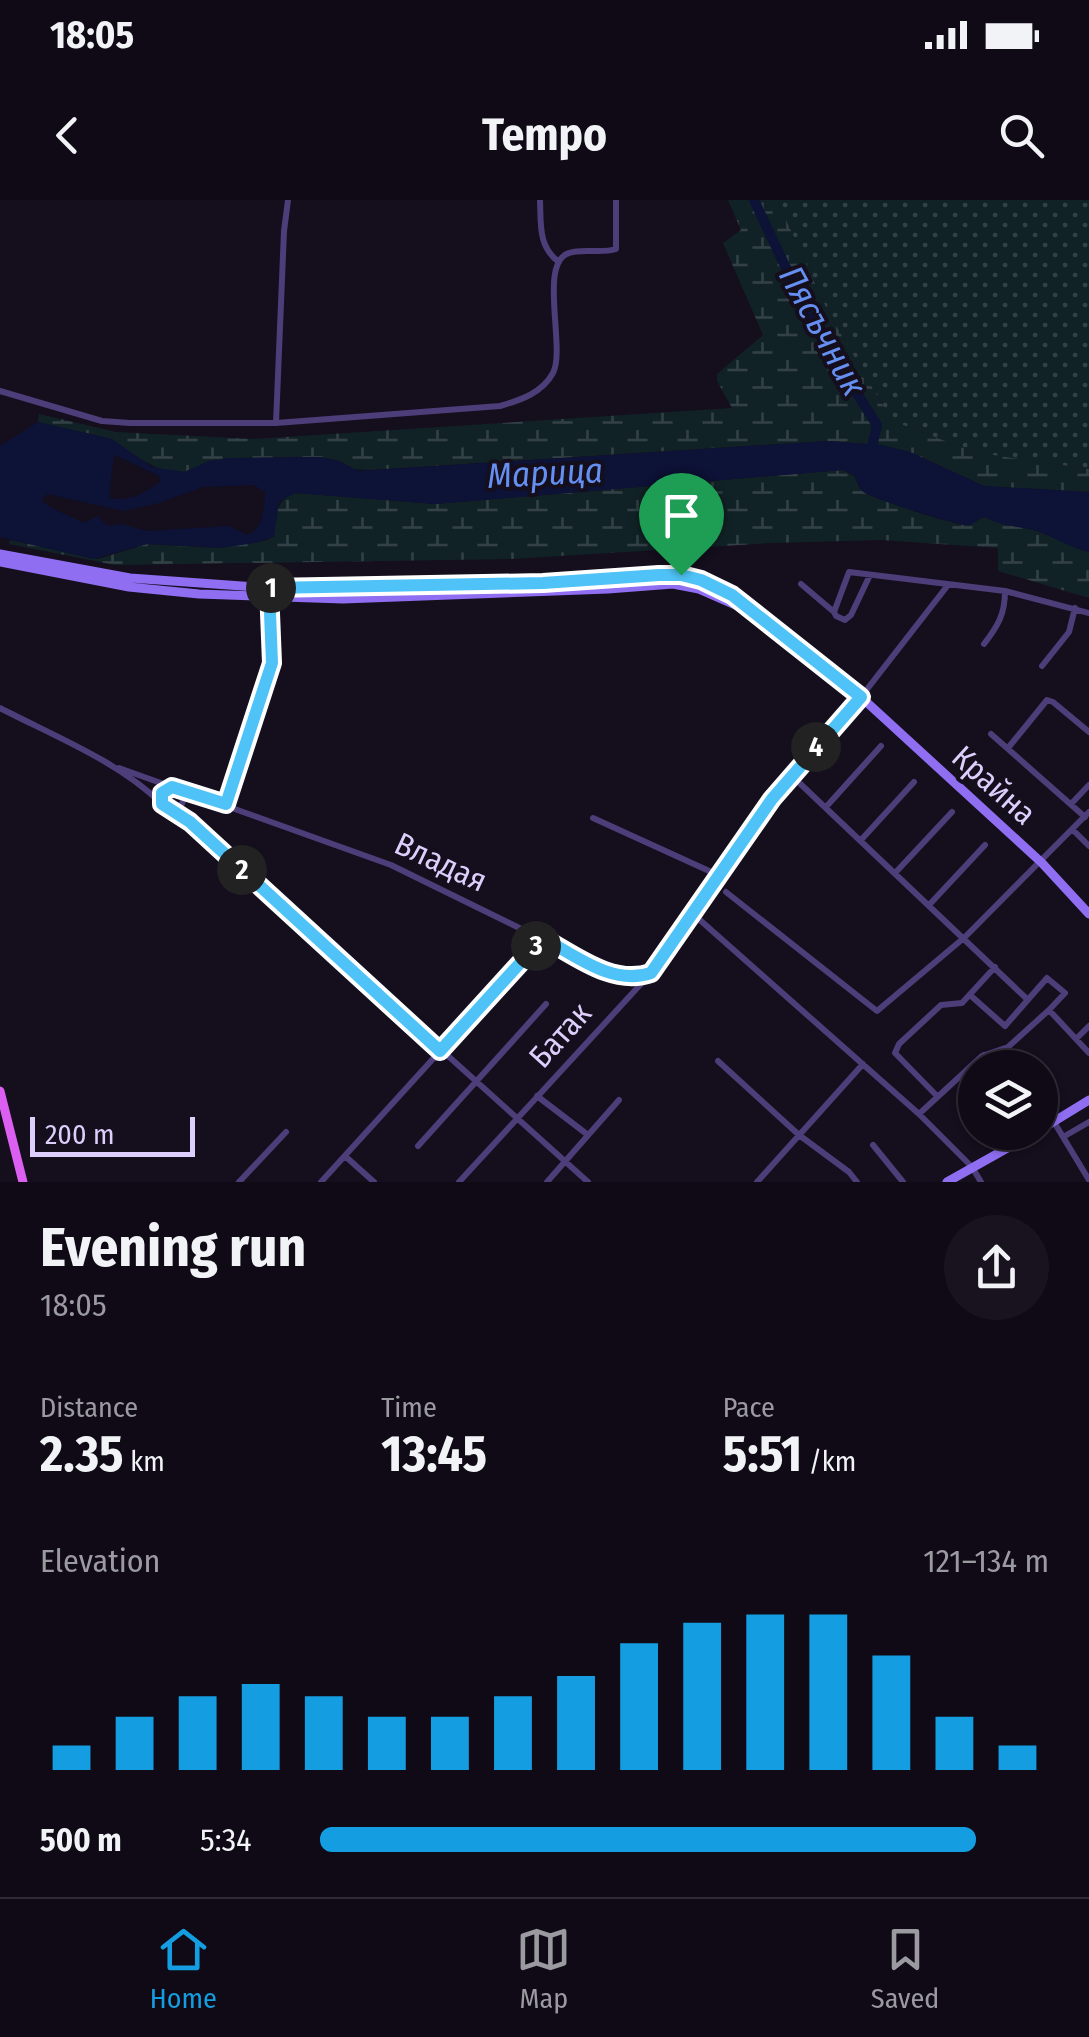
<!DOCTYPE html>
<html lang="en">
<head>
<meta charset="utf-8">
<style>
	:root { --surface:#0f0a16; --page:#18131f; --text:#f1f3f6; --muted:#9b9aa1; --line:#2f2b35; --accent:#149de0 }
	body { margin:0; font-family:"Fira Sans Condensed",sans-serif; background:var(--page); color:var(--text); height:100vh; display:flex; flex-direction:column; font-size:38px; white-space:nowrap }
	* { box-sizing:border-box; margin:0 }
	p { font-size:32px; color:var(--muted) }
	.icon { flex:none; width:55px; height:55px; fill:none; stroke:currentColor; stroke-width:2; stroke-linecap:round; stroke-linejoin:round }
	.map { position:relative; height:982px; overflow:hidden }
	.side { display:flex; flex-direction:column; background:var(--surface); flex:1 }
	.side>* { flex:none }
	.fabs { position:absolute; left:958px; top:850px; display:grid; gap:20px }
	.fabs a { display:grid; place-items:center; width:100px; height:100px; border-radius:50%; background:var(--surface); box-shadow:0 2px 8px #0004,0 0 0 2px var(--line); font-size:50px }
	.scale { position:absolute; left:30px; bottom:25px; width:165px; box-sizing:border-box; padding-left:10px; border:5px solid #ddcefb; border-top:0; font-size:28px; line-height:35px; white-space:nowrap; color:#ddcefb; -webkit-text-stroke:8px #140e1d; paint-order:stroke }
	.pin { position:absolute; display:grid; place-items:center; width:85px; height:85px; color:#fff; margin:-102px -42px; border-radius:50% 50% 50% 0; rotate:-45deg; box-shadow:0 0 10px #0007 }
	.pin .icon { rotate:45deg }
	.km { position:absolute; width:50px; height:50px; margin:-25px; border-radius:50%; background:#222; color:#fff; font-size:28px; line-height:50px; text-align:center }
	.round { display:grid; place-items:center; flex:none; width:105px; height:105px; border-radius:52px; background:var(--page) }
	.headline { display:flex; align-items:center; justify-content:space-between; height:170px; padding:0 40px }
	h1 { font-size:55px; font-weight:700; line-height:75px }
	.metrics { display:grid; grid-template-columns:repeat(3,1fr); gap:15px; height:170px; padding:10px 40px }
	.metrics div { display:grid; align-content:center }
	.metrics b { font-size:50px; font-weight:700 }
	.metrics small { font-size:28px; font-weight:400 }
	.metrics p { font-size:28px }
	.chart { height:280px; padding:20px 40px }
	.chart p { display:flex; justify-content:space-between }
	.chart svg { width:100%; height:180px; margin-top:10px; stroke:var(--accent); stroke-width:6 }
	ul { padding:0 40px; list-style:none; font-size:32px }
	li { display:grid; grid-template-columns:160px 120px 1fr; align-items:center; height:75px }
	li i { height:25px; border-radius:12px; background:var(--accent) }
	.status { display:flex; justify-content:space-between; align-items:center; height:70px; padding:0 50px; background:var(--surface); direction:ltr }
	.status svg { height:28px; fill:currentColor }
	header { display:flex; justify-content:space-between; align-items:center; height:130px; padding:0 40px; background:var(--surface); font-size:45px; font-weight:700 }
	.tab-bar { display:flex; justify-content:space-around; align-items:center; height:140px; border-top:2px solid var(--line); background:var(--surface); font-size:28px; color:var(--muted) }
	.tab-bar a { display:grid; justify-items:center; gap:5px }
	.tab-bar .selected { color:var(--accent) }
	.map>svg:first-child { display:block }
	.grass { fill:url(#grass-dots) }
	.wetland { fill:url(#wetland-marsh) }
	.water { fill:#0d1237; fill-rule:evenodd }
	.lines { fill:none; stroke-linecap:round; stroke-linejoin:round }
	.river { stroke:#0d1237; stroke-width:10 }
	.street { stroke:#4d3d78; stroke-width:6 }
	.secondary { stroke:#8f6ef2; stroke-width:9 }
	.primary { stroke:#db5ff0; stroke-width:9 }
	.route-casing { stroke:#fff; stroke-width:20 }
	.route { stroke:#4fc3f7; stroke-width:12 }
	.labels { text-anchor:middle; stroke-width:8; stroke-linejoin:round; paint-order:stroke }
	.street-label { font-size:32px; fill:#ddcefb; stroke:#140e1d }
	.water-label { font-size:35px; font-style:italic; fill:#6590f1; stroke:#140e1d }
</style>
</head>
<body>
<div class="status"><b>18:05</b><svg viewBox="0 0 49 12"><path d="M0 12V9h3v3zM5 12V6h3v6zM10 12V3h3v9zM15 12V0h3v12zM26 1h20v11H26zM47 4h2v5h-2z"/></svg></div>
<header><svg class="icon" aria-label="back" viewBox="0 0 24 24"><path d="M15 5l-7 7 7 7"/></svg>Tempo<svg class="icon" aria-label="search" viewBox="0 0 24 24"><circle cx="10" cy="10" r="6"/><path d="M15 15l6 6"/></svg></header>
<div class="map">
<svg width="1089" height="982" viewBox="0 0 1089 982">
	<defs>
		<pattern id="grass-dots" width="8" height="8" patternUnits="userSpaceOnUse" patternTransform="scale(2.5)"><rect width="8" height="8" fill="#112226"/><path d="M2 2h.1M6 6h.1" fill="none" stroke="#334146" stroke-width="1.8" stroke-linecap="round"/></pattern>
		<pattern id="wetland-marsh" width="20" height="14" patternUnits="userSpaceOnUse" patternTransform="scale(2.5)"><rect width="20" height="14" fill="#112226"/><path d="M1 5h8M5 5V1M11 12h8M15 12V8" fill="none" stroke="#334146"/></pattern>
	</defs>
	<rect width="100%" height="100%" fill="#140e1d"/>
	<path class="grass" d="M777,0H1089V269L977,253L892,221L828,112Z"/>
	<path class="wetland" d="M728,0H777L828,112L892,221L977,253L1089,269V292L984,286L910,252L881,245L828,241L369,270L353,269L339,261L320,257L230,258L209,262L184,272L160,269L134,256L112,239L38,222L39,214L116,232L254,239L732,208L717,181V174L763,135L723,43L741,30Z
		M843,270L854,276C856,279 859,287 861,290C869,298 952,324 965,325C975,325 976,319 985,317C1004,327 1023,326 1042,333C1058,339 1071,348 1089,352V398L998,371V348L881,340L772,343L511,359L115,365L9,344L10,340L98,359L147,344L221,348L268,340C276,323 274,299 295,293L436,304Z"/>
	<path class="water" d="M38,222L112,239L152,267L171,270L185,272L209,261L230,258L320,257L339,261L358,271L828,241L881,245L910,252L984,286L1089,292V352C1069,347 1053,336 1034,330C1017,326 1001,326 985,317C976,319 975,326 965,325C952,323 868,298 861,290C860,288 855,277 854,275L843,270L436,304L295,293L279,302L274,337L255,343L221,348L147,344L93,359L0,337V246ZM115,255L159,276L161,281C146,293 129,302 110,298C109,293 113,260 115,255ZM254,285L265,292C264,308 264,327 248,335L229,326L147,331L122,324L108,326L97,316L85,323C75,318 47,308 42,300L47,294L123,311L159,303L203,287Z"/>
	<g class="lines">
		<path class="river" d="M754,0L810,119L877,225L870,256"/>
		<path class="street" d="M540,0C541,24 538,47 559,62
			M0,191L102,221L130,223H276L500,206C521,200 542,193 553,173C566,149 538,62 569,53C583,48 601,54 616,49V0
			M276,223L284,31L288,0
			M870,375L851,415L845,420L836,416L834,412L849,372L1005,391L1089,413
			M801,384L834,412
			M984,444C998,426 1005,414 1005,391
			M1042,466L1069,432L1075,408
			M0,508C54,536 118,561 162,604
			M991,534L1085,617
			M1008,548L1047,500L1053,502L1089,532
			M119,568L172,587
			M791,575L1028,800
			M161 599a11 11 0 1 1 22 0a11 11 0 1 1-22 0Z
			M179,589L391,665L617,776L635,779L650,774
			M226,604L272,463L269,392
			M1071,604L1089,585
			M826,607L881,546
			M175,610L588,982
			M593,618L718,675
			M1073,630L1089,646
			M861,640L914,582
			M896,672L952,612
			M726,692L877,811L965,737L1089,612
			M930,704L985,645
			M692,713L919,914L972,967L981,982
			M970,795L1005,826L1047,778L1065,793L1049,810L1076,839L1089,826
			M1076,839L1089,853
			M984,855L995,868
			M718,861L799,935L849,972L857,982
			M537,896L588,935
			M937,896L895,853L899,844L941,805L962,803L995,767
			M919,914L982,856L1008,847L1049,810
			M1054,922L1089,980
			M1063,937L1089,922
			M873,945L903,982
			M418,946L546,804
			M345,956L374,982
			M239,982L286,932
			M321,982L542,739
			M459,982L651,773L772,599L861,497L948,385
			M547,982L619,900
			M757,982L863,864"/>
		<path class="secondary" d="M0,354L130,378L269,388L543,383L659,375H681L701,380L732,395L861,497L1042,663L1089,714
			M0,362L129,387L199,394L343,399L608,389L673,384L699,389L738,406
			M1040,930L1089,900
			M947,982L1036,932"/>
		<path class="primary" d="M0,891L23,982"/>
	</g>
	<g class="lines">
		<g class="route-casing">
			<path id="route" d="M659,375H681L701,380L732,395L861,497L772,599L651,773C613,786 576,756 543,738L440,851L190,622L162,604V593L172,587L226,604L272,463L269,388L543,383Z"/>
		</g>
		<use href="#route" class="route"/>
	</g>
	<g class="labels">
		<g class="street-label">
			<text transform="translate(994 585) rotate(42)" y="11">Крайна</text>
			<text transform="translate(441 662) rotate(25)" y="11">Владая</text>
			<text transform="translate(560 835) rotate(-48)" y="11">Батак</text>
		</g>
		<g class="water-label">
			<text transform="translate(823 131) rotate(61)" y="12">Пясъчник</text>
			<text transform="translate(545 273) rotate(-3)" y="12">Марица</text>
		</g>
	</g>
</svg>
<div class="fabs">
<a><svg class="icon" aria-label="layers" viewBox="0 0 24 24"><path d="M12 4l9 5-9 5-9-5zM3 14l9 5 9-5"/></svg></a>
</div>
<div class="scale">200 m</div>
<div class="pin" style="left:681px;top:375px;background:#1e9e55"><svg class="icon" aria-label="arrive" viewBox="0 0 24 24"><path d="M6 21V4h12l-3 4 3 4H6"/></svg></div>
<b class="km" style="left:271px;top:388px">1</b>
<b class="km" style="left:242px;top:670px">2</b>
<b class="km" style="left:536px;top:746px">3</b>
<b class="km" style="left:816px;top:547px">4</b>
</div>
<section class="side">
<div class="headline"><div><h1>Evening run</h1><p>18:05</p></div><a class="round"><svg class="icon" aria-label="share" viewBox="0 0 24 24"><path d="M12 15V3M7 8l5-5 5 5M5 13v7h14v-7"/></svg></a></div>
<div class="metrics">
<div><p>Distance</p><b>2.35<small> km</small></b></div>
<div><p>Time</p><b>13:45</b></div>
<div><p>Pace</p><b>5:51<small> /km</small></b></div>
</div>
<div class="chart"><p><span>Elevation</span>121–134 m</p>
<svg viewBox="0 0 160 44" preserveAspectRatio="none"><path d="M5 44V38M15 44V31M25 44V26M35 44V23M45 44V26M55 44V31M65 44V31M75 44V26M85 44V21M95 44V13M105 44V8M115 44V6M125 44V6M135 44V16M145 44V31M155 44V38"/></svg>
</div>
<ul>
<li><b>500 m</b>5:34<i style="width:90%"></i></li>
</ul>
</section>
<nav class="tab-bar">
<a class="selected"><svg class="icon" aria-label="home" viewBox="0 0 24 24"><path d="M3 11l9-7 9 7M6 9v11h12V9"/></svg>Home</a>
<a><svg class="icon" aria-label="map" viewBox="0 0 24 24"><path d="M3 6l6-2 6 2 6-2v14l-6 2-6-2-6 2zM9 4v14M15 6v14"/></svg>Map</a>
<a><svg class="icon" aria-label="saved" viewBox="0 0 24 24"><path d="M7 4h10v16l-5-4-5 4z"/></svg>Saved</a>
</nav>
</body>
</html>
